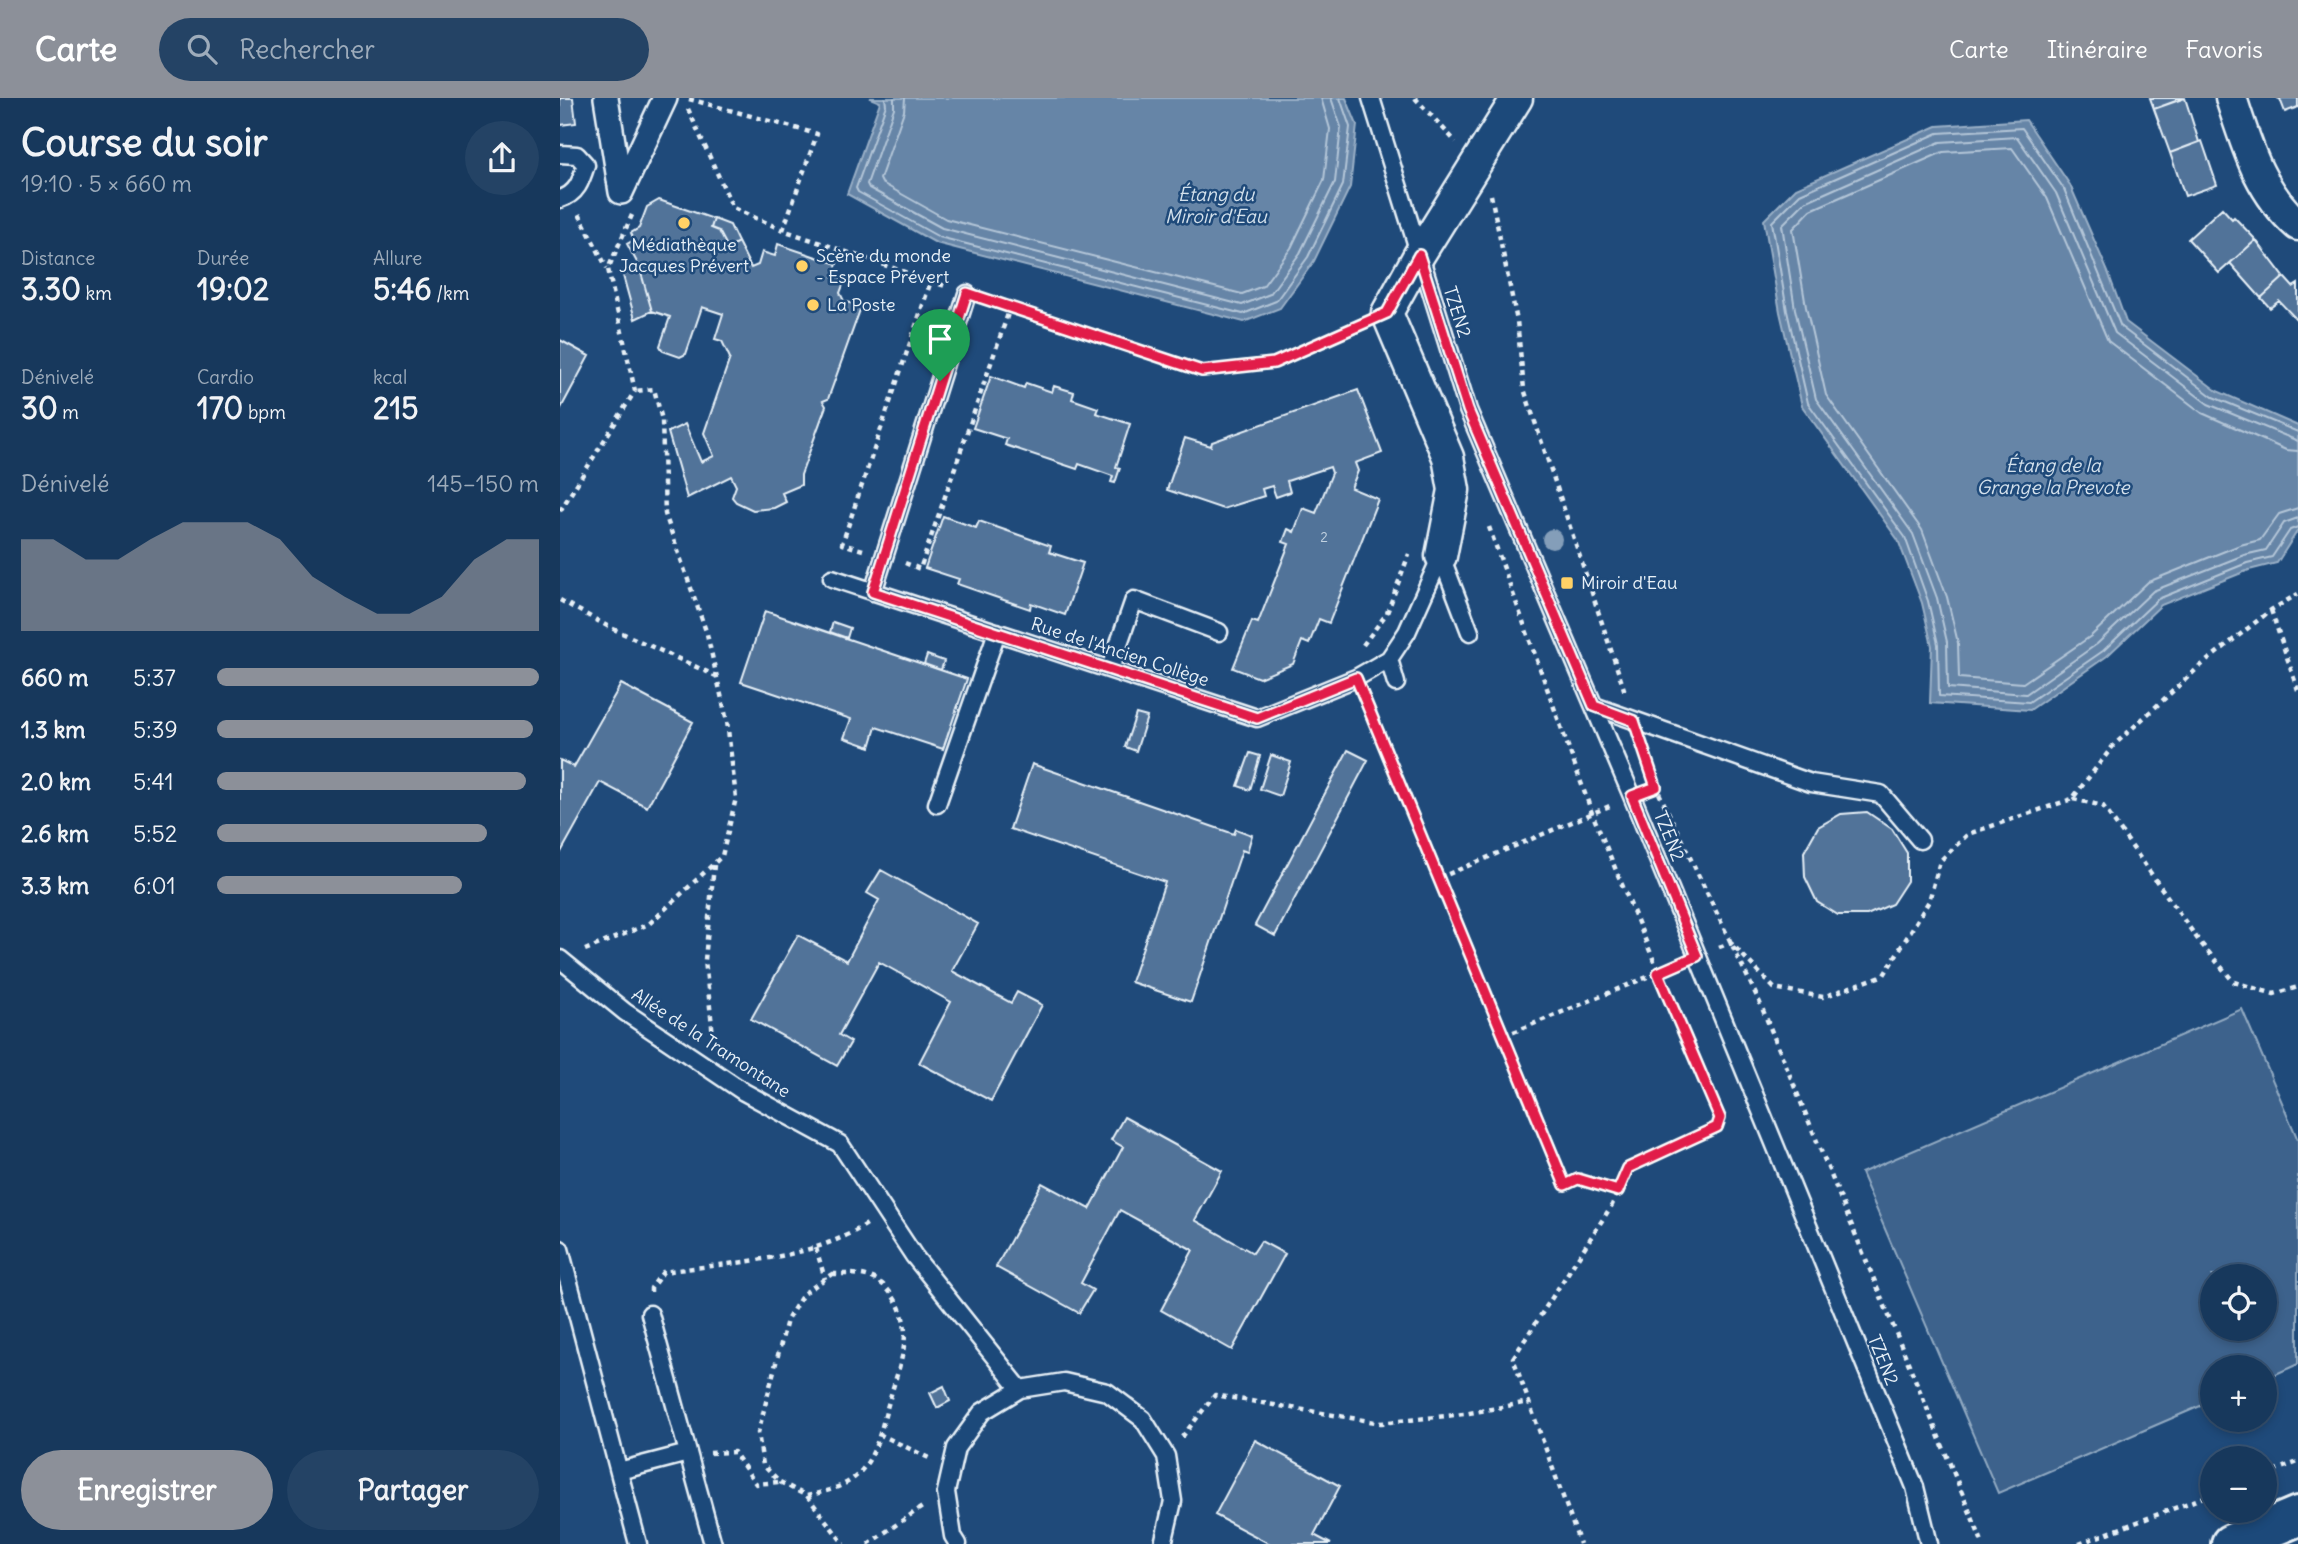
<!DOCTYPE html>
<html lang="fr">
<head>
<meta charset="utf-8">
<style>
	:root { --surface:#17385c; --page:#244365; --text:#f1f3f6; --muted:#9eacbb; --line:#365272; --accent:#8c9099 }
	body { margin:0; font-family:Delius,sans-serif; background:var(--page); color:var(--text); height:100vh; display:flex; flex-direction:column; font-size:26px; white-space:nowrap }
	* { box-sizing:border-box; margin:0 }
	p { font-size:23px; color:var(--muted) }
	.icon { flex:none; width:38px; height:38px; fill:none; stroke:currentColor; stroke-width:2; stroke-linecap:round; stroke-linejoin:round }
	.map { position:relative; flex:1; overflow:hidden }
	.drawer { display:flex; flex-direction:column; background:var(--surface); width:560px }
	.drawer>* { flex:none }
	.tools { position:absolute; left:1640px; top:1166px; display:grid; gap:14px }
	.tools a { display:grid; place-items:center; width:77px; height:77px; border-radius:50%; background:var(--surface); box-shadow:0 4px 10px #0003,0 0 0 2px var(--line); font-size:35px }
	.pin { position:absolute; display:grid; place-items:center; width:60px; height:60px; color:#fff; margin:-72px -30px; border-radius:50% 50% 50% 0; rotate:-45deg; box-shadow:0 0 7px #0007 }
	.pin .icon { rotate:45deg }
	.round { display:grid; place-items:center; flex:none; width:74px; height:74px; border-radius:37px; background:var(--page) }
	.overview { display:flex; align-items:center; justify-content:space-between; height:119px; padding:0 21px }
	h1 { font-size:38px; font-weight:700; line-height:52px }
	.metrics { display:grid; grid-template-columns:repeat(3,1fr); gap:10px; height:119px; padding:7px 21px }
	.metrics div { display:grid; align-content:center }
	.metrics b { font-size:30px; font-weight:700 }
	.metrics small { font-size:19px; font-weight:400 }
	.metrics p { font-size:19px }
	.chart { height:196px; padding:14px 21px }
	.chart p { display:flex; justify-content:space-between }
	.chart svg { width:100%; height:126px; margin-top:7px; fill:var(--accent); opacity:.7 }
	.button { display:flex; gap:14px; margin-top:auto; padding:14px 21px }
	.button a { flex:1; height:80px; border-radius:42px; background:var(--accent); color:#fff; font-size:28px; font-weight:700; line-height:80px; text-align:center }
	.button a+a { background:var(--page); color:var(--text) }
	ul { padding:0 21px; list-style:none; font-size:23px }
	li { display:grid; grid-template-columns:112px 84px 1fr; align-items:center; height:52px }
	li i { height:18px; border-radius:9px; background:var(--accent) }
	header { display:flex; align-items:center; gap:42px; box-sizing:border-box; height:98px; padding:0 35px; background:var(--accent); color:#fff }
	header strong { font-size:33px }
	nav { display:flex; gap:38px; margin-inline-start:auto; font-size:24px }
	.search { width:490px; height:63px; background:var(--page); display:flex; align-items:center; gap:18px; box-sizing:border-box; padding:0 24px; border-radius:38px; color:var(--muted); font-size:26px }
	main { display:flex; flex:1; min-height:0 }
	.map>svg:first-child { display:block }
	.green { fill:#3c628c; stroke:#92aac2; stroke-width:2; fill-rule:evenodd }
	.water { fill:#6685a7; stroke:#9ab0c7; stroke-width:2 }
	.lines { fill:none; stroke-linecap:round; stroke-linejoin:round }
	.shore { stroke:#b4c6d8; stroke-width:2 }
	.building { fill:#517399; stroke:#e8f1f8; stroke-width:2 }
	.service-casing { stroke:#e8f1f8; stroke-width:21 }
	.pedestrian-casing { stroke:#e8f1f8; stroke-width:28 }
	.minor-casing { stroke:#e8f1f8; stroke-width:35 }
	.primary-casing { stroke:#e8f1f8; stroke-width:44 }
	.path { stroke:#e8f1f8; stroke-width:4.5; stroke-dasharray:5 5; stroke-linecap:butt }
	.service { stroke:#1f4a7a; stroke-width:16 }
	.pedestrian { stroke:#1f4a7a; stroke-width:23 }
	.minor { stroke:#1f4a7a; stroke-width:30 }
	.primary { stroke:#1f4a7a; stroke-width:38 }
	.tree { fill:#849eb9 }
	.route-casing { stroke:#fff; stroke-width:14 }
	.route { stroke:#e11d48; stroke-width:9 }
	.poi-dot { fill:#ffd166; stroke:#1f4a7a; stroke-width:2.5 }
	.labels { text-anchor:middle; stroke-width:5; stroke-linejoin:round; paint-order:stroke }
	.number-label { font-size:14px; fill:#c2d2e0 }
	.poi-label { font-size:18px; fill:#e8f1f8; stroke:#1f4a7a; text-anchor:start }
	.street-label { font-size:18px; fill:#e8f1f8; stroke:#1f4a7a }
	.water-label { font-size:19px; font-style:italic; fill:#d4e1ec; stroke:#1f4a7a }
</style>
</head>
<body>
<header>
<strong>Carte</strong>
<div class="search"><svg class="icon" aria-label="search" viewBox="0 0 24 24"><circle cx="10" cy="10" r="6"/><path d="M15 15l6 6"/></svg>Rechercher</div>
<nav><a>Carte</a><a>Itinéraire</a><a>Favoris</a></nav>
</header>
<main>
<section class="drawer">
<div class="overview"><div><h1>Course du soir</h1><p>19:10 · 5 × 660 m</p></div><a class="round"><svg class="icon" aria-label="share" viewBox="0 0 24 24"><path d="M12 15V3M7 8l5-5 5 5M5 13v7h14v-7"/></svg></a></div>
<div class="metrics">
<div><p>Distance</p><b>3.30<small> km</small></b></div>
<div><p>Durée</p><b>19:02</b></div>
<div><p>Allure</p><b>5:46<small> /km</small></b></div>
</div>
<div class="metrics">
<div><p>Dénivelé</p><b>30<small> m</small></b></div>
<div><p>Cardio</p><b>170<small> bpm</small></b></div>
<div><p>kcal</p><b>215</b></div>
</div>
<div class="chart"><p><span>Dénivelé</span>145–150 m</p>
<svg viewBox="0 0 160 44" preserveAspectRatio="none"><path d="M0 44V12L10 12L20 19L30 19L40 12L50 6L60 6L70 6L80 12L90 25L100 32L110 38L120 38L130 32L140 19L150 12L160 12V44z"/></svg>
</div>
<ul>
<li><b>660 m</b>5:37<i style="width:100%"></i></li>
<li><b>1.3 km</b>5:39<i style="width:98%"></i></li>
<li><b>2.0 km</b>5:41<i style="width:96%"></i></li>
<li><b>2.6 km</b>5:52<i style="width:84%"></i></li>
<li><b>3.3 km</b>6:01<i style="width:76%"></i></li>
</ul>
<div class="button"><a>Enregistrer</a><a>Partager</a></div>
</section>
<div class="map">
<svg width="1738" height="1446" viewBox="0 0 1738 1446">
	<rect width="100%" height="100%" fill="#1f4a7a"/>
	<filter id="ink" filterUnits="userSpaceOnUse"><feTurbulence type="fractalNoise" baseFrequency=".0143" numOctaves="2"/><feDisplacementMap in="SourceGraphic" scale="14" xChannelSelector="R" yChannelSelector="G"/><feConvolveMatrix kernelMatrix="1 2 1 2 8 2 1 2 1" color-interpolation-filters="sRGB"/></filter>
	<g filter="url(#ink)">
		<path class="green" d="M1682,911L1738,1042V1266L1705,1281L1704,1269H1652V1303L1438,1395L1301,1075ZM1652,1178H1704V1230H1652Z"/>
		<path class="water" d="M310,0H786L797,27L790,89L754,163L720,210L684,224L376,145L287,96L320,4Z
			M1466,22L1510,87L1548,174L1566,224L1657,293L1738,328V432L1717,465L1689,472L1601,507L1547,558L1470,612L1370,605L1372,548L1362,505L1338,442L1242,308L1220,214L1204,122L1236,90L1377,28Z"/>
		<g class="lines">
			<path class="shore" d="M325,0L326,7L296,90L298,94L379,139L683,216L716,203L748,159L783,87L790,29L780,0
				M334,0V10L307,86L309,90L382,130L682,207L710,196L740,155L775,84L781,29L771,0
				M345,0L344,13L320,81L322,85L386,121L682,196L703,188L731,150L764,82L770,31L761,0
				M1738,334L1653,299L1561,229L1504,91L1462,30L1378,35L1240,96L1212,124L1227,213L1248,305L1345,439L1368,503L1378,546L1379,598L1469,604L1543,553L1598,501L1687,465L1712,459L1730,432L1738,429
				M1738,343L1648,306L1555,235L1496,95L1457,39L1380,44L1245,104L1222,127L1235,211L1256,301L1353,436L1377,500L1387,544L1388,590L1466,596L1537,546L1593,493L1684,457L1706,452L1724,425L1738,420
				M1738,353L1726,352L1642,315L1548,243L1487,100L1452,50L1383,54L1251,112L1233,131L1246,209L1266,297L1362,432L1387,499L1398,545L1399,580L1463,585L1531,538L1588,484L1680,447L1700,442L1719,416L1738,410"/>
		</g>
		<path class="building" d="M0,0H13L16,25L0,27Z
			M1590,0H1624L1594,11Z
			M1625,0L1639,44L1610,55L1594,11Z
			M1717,0H1738V9L1725,14L1720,1Z
			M1642,43L1657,87L1625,98L1610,55Z
			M99,102L154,121L151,130L159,133L168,150L178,144L191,170L198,167L202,154L215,158L218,146L277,166L273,178L285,182L280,195L284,203L301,209L268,301L263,303L266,308L241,377V387L222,395L226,404L214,410L193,412L176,404L172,399L176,388L171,378L127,400L108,334L125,326L141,364L154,358L144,335L170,260L162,243L155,241L163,216L142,209L126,256L120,259L103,253L100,248L110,219L92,213L79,168L67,146L74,142L71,135L79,130L87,109Z
			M1662,110L1672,121L1674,119L1696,142L1659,175L1628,141Z
			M154,121L170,127L178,144L168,150L159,133L151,130Z
			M1696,142L1724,179L1701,200L1670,165Z
			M79,168L92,213L75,221L62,174Z
			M1724,179L1733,189L1738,186V223L1719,203L1710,210L1701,200Z
			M0,242L29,258L0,312Z
			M431,278L464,290L466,285L492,294L494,288L514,294L512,301L538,310L536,315L570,326L556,369L560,370L555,385L551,384L553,378L519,366L517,371L445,347L447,341L413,330Z
			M798,292L822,355L795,365L798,373L791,390L818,401L769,525L759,521L749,546L742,543L733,566L699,580L673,570L692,523L698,525L729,446L723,444L728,431L734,434L743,410L756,415L772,375L770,369L727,383L730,394L716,399L712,388L702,391L704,398L663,411L607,392L625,340L651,348L652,344Z
			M383,418L416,430L419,423L491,448L489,454L523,465L505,517L471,505L470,511L397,486L399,481L365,470Z
			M205,513L407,581L383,651L316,629L310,649L284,640L291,621L181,584Z
			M273,524L290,530L287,540L270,534Z
			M367,557L384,563L381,572L364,566Z
			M61,586L133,624L87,709L40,684L0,756V662L14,669Z
			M576,616L587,619L576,653L565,649Z
			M788,652L808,662L715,838L695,827Z
			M690,655L700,658L690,692L678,688Z
			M711,657L731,664L720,698L700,691Z
			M472,666L674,736L676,731L692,737L687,754L682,752L631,904L571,884L605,784L450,731Z
			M1307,714L1332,731L1347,755V783L1332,806L1307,817H1278L1257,804L1245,779L1244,754L1258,729L1281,716Z
			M321,772L418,826L392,873L451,905L457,894L482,907L431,1003L359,965L391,904L319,864L279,937L291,944L277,968L191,921L238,837L287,863L319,802L307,795Z
			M564,1019L662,1073L635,1122L693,1155L701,1143L725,1156L672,1252L601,1212L633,1152L560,1112L521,1185L533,1192L519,1215L436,1169L482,1085L530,1111L563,1049L551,1042Z
			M384,1288L390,1303L377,1310L370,1295Z
			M695,1342L780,1388L754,1437L771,1446H710L655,1417Z"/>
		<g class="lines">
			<g class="service-casing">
				<path id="service" d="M811,0L908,312L1072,698L1355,1389L1369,1446
					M0,56L17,57L26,67C21,83 17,96 0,101
					M272,480L697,620L796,580L829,561
					M313,494L407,196
					M550,571L574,502L659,534
					M836,585L829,561L847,534L881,458L910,534
					M1034,608L1251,685L1321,696L1360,742
					M377,706L437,534
					M0,861L65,914L184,994L280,1046L354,1158L460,1291
					M0,1151L78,1446
					M90,1216L153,1446
					M59,1373L128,1355
					M398,1446L393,1438L386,1394L396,1350L422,1314L460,1291L504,1284L547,1294L583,1321L606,1358L613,1403L603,1446"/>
			</g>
			<g class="pedestrian-casing">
				<path id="pedestrian" d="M46,0L61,94L105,0"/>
			</g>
			<g class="minor-casing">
				<path id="minor" d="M1671,0C1687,48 1699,93 1738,127
					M881,458L894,392L888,359L827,215L859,157L957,0"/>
			</g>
			<g class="primary-casing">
				<path id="primary" d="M1671,1446L1738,1418"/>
			</g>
			<path class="path" d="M855,0L896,44
				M129,1L257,36L223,132L385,188
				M128,11L173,110L223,132
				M931,97L957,223L964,291L1065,594
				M19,116L47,170
				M72,117L48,171L75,293
				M426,202L642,273L714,265L801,228
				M0,413L75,293
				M929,429L1032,715L1160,1020L1157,1029L1068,1070L1052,1107L953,1260L1020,1446
				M303,452L282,446L371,183
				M345,465L360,471L450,210
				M0,502L49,529L156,578
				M1711,512L1738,592
				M803,547L827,515L849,456
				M804,599L1005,1087L1018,1081L1058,1093
				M1083,649L1096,687
				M1099,695L1200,905L1423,1446
				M1513,701L1543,708L1639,843L1674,884L1714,896L1738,889
				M154,767L145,862L154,947
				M879,780L1052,707
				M1159,849L1171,845L1214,890L1263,899L1324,877L1369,803L1380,763L1408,736L1512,701L1553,648L1639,569L1711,512L1738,496
				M25,852L89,826L162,758L176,700L167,623L147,536L105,416L102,322L94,291L75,293
				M944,938L1119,866
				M256,1150L265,1181
				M272,1176C303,1176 318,1174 336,1203C355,1235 339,1267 330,1300C322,1325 318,1355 300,1374C287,1389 266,1393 247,1398L220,1384L203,1367L198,1335L227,1222L243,1196Z
				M91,1194V1190L103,1174C171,1164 249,1163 307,1126
				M319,1336L371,1361
				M622,1339L655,1297L821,1325L904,1316L969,1304
				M150,1355L174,1354L196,1386L219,1384
				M1704,1376L1738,1364
				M247,1398L284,1446
				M308,1446L365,1407
				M1519,1446L1652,1396"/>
			<use href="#service" class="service"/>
			<use href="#pedestrian" class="pedestrian"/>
			<use href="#minor" class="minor"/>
			<use href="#primary" class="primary"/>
		</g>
		<circle class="tree" cx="992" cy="441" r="10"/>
	</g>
	<g class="lines" filter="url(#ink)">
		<g class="route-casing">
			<path id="route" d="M859,157L908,312L1034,608L1074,623L1096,689L1072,698L1137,858L1098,875L1160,1020L1157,1029L1068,1070L1058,1093L1018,1081L1005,1087L796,580L697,620L313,494L407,195L642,273L714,265L827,215Z"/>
		</g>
		<use href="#route" class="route"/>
	</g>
	<g class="poi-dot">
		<circle cx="124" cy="125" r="7"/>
		<circle cx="242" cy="168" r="7"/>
		<circle cx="253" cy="207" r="7"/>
		<rect x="1000" y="478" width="14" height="14" rx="3.5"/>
	</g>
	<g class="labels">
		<g class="number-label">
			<text x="764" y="444">2</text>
		</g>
		<g class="poi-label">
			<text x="124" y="153" text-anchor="middle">Médiathèque<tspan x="124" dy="21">Jacques Prévert</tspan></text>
			<text x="256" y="164">Scène du monde<tspan x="256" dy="21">- Espace Prévert</tspan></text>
			<text x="267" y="213">La Poste</text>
			<text x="1021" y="491">Miroir d'Eau</text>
		</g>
		<g class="street-label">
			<text transform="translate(897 214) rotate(72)" y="6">TZEN2</text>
			<text transform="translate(560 554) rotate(18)" y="6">Rue de l'Ancien Collège</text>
			<text transform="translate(1109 738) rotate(68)" y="6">TZEN2</text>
			<text transform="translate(151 945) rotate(33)" y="6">Allée de la Tramontane</text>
			<text transform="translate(1323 1262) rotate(68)" y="6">TZEN2</text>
		</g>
		<g class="water-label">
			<text x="656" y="103">Étang du<tspan x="656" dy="22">Miroir d'Eau</tspan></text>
			<text x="1493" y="374">Étang de la<tspan x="1493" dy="22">Grange la Prevote</tspan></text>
		</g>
	</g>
</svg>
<div class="tools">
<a><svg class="icon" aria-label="locate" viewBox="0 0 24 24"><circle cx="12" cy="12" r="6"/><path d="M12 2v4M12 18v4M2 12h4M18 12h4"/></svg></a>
<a>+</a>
<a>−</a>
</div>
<div class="pin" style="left:380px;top:283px;background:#1e9e55"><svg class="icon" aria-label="arrive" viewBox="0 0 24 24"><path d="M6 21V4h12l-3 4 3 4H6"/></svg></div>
</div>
</main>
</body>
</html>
